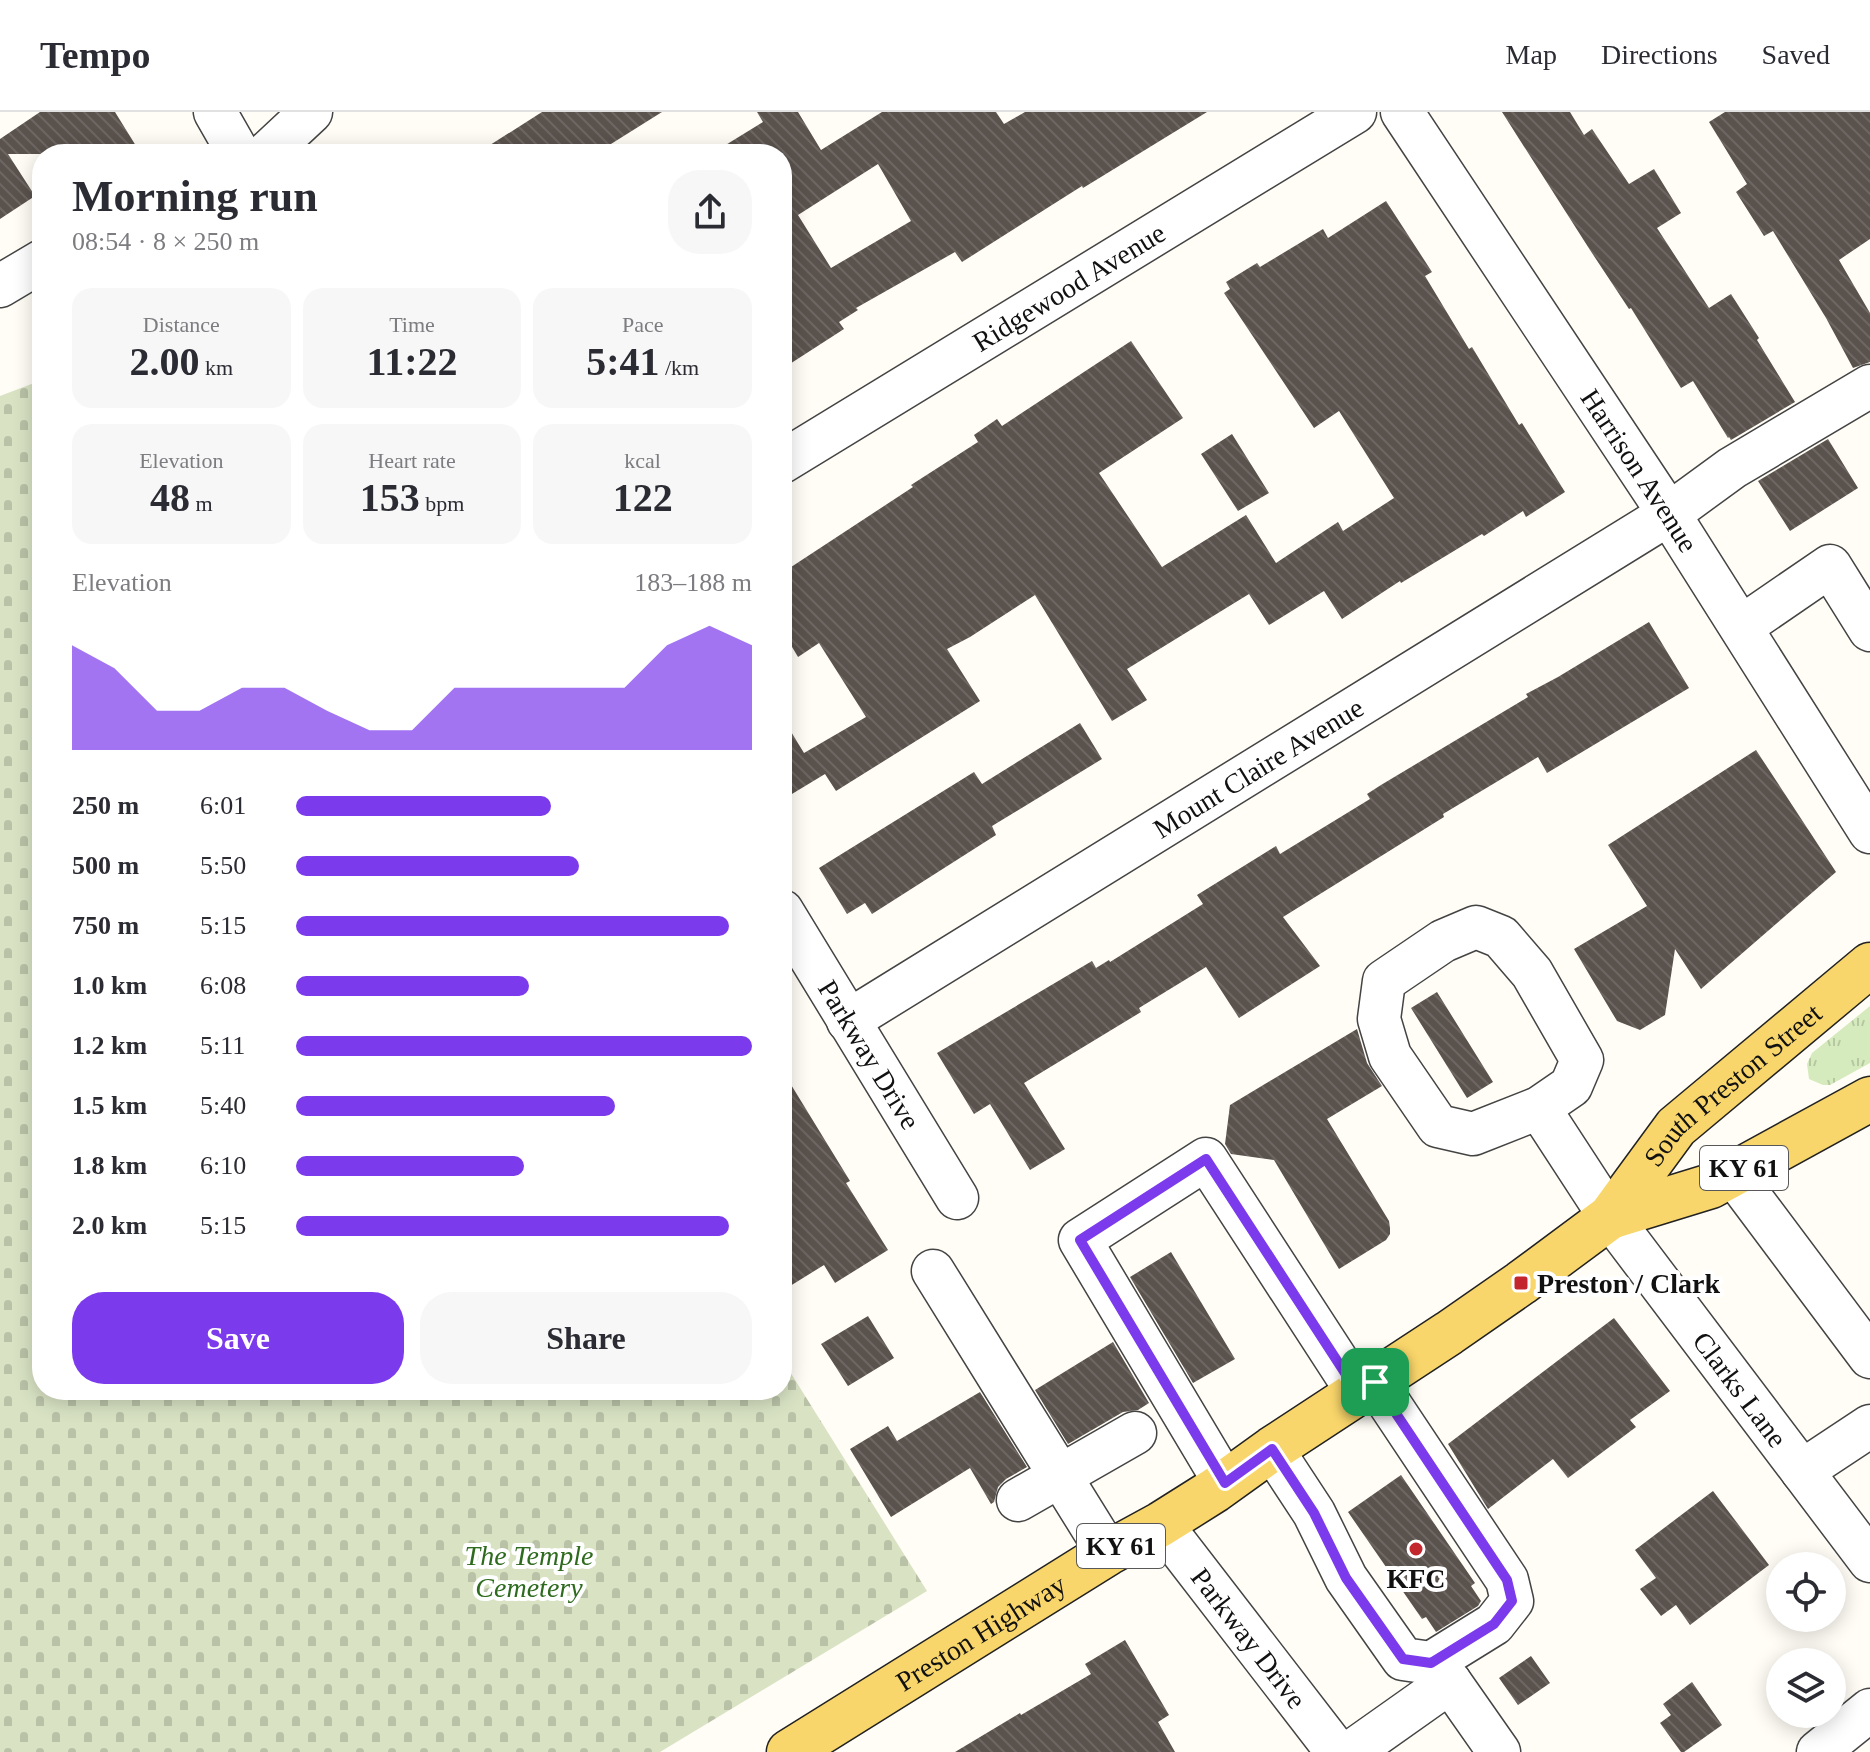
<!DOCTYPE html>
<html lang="en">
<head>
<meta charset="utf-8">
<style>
	:root { --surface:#fff; --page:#f7f7f7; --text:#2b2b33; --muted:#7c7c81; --line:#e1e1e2; --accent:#7c3aed }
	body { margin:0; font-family:Georgia,serif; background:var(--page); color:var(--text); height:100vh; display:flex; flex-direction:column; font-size:30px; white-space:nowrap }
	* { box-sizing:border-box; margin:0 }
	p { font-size:26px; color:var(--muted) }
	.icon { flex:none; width:44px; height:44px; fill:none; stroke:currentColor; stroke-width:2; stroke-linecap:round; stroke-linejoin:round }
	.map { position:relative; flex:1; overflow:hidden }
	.details { position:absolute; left:32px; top:32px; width:760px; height:1256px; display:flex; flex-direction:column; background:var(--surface); border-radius:32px; box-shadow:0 4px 20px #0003 }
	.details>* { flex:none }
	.tools { position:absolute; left:1766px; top:1440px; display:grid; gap:16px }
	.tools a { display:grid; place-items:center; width:80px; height:80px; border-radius:50%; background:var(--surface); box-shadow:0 4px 20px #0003; font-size:40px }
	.pin { position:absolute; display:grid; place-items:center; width:68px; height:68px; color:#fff; margin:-34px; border-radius:16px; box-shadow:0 4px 12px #0006 }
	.round { display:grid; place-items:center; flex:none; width:84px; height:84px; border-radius:32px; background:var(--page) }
	.headline { display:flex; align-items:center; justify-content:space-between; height:136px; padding:0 40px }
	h1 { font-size:44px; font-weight:700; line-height:60px }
	.figures { display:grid; grid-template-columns:repeat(3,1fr); gap:12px; height:136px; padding:8px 40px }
	.figures div { display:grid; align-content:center; border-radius:20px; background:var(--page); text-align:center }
	.figures b { font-size:40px; font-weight:700 }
	.figures small { font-size:22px; font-weight:400 }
	.figures p { font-size:22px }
	.chart { height:224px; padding:16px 40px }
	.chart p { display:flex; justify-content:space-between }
	.chart svg { width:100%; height:144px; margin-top:8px; fill:var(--accent); opacity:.7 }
	.button { display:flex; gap:16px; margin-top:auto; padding:16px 40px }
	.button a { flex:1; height:92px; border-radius:32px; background:var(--accent); color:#fff; font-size:32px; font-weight:700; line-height:92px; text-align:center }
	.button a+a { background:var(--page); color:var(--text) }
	ul { padding:0 40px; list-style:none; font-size:26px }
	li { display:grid; grid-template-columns:128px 96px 1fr; align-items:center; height:60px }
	li i { height:20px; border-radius:10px; background:var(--accent) }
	header { display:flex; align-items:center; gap:48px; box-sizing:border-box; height:112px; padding:0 40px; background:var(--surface); border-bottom:2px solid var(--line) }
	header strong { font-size:38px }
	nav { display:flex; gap:44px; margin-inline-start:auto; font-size:28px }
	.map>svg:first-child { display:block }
	.grass { fill:url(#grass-tufts) }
	.cemetery { fill:url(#cemetery-stones) }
	.building { fill:url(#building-back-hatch); fill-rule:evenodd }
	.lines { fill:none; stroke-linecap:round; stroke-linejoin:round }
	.minor-casing { stroke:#444; stroke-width:45 }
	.major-casing { stroke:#222; stroke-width:47 }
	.minor { stroke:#fff; stroke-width:42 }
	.major { stroke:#f9d66b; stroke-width:44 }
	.route-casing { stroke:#fff; stroke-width:16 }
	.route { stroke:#7c3aed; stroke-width:10 }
	.poi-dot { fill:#c4262e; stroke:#fff; stroke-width:3 }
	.labels { text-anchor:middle; stroke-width:8; stroke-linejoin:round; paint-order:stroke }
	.shield { fill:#fff; stroke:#585858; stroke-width:2 }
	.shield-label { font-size:26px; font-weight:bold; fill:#111 }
	.street-label { font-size:28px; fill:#111; stroke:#fff }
	.poi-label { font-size:28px; font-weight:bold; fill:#111; stroke:#fff; text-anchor:start }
	.park-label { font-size:28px; font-style:italic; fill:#2f6b1f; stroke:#fff }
</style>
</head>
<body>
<header>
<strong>Tempo</strong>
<nav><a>Map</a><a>Directions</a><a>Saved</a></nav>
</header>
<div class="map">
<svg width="1870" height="1640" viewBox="0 0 1870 1640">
	<defs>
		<pattern id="grass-tufts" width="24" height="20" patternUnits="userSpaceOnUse" patternTransform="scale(2)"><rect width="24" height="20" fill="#d5ebbd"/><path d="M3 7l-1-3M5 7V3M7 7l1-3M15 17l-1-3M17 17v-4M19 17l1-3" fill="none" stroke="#b6c8a1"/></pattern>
		<pattern id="cemetery-stones" width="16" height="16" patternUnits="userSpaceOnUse" patternTransform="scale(2)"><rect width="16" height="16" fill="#d9e3c4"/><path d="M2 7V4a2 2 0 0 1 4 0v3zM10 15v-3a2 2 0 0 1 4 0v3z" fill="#b9c2a7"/></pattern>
		<pattern id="building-back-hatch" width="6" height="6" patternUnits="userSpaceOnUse" patternTransform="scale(2)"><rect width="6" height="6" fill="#5a524d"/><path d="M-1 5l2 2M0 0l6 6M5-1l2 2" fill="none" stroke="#6d6662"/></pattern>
	</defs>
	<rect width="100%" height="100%" fill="#fffdf5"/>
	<path class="grass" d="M1870,894V951L1830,973H1823L1809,967L1807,952L1812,941Z"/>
	<path class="cemetery" d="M42,268V1278H782V1247L927,1479L660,1640H0V284Z"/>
	<path class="building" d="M40,0H115L141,42H8L35,84L0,107V27Z
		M542,0H662L595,42H476Z
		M757,0H798L821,38L882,0H996L1004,12L1025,0H1207L1083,76L1082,74L962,150L955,140L856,196L858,198L839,210L844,217L782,257V42H711L763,10ZM878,52L911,109L831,156L798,103Z
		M1502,0H1570L1584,23L1592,17L1629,72L1654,57L1681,101L1657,116L1709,196L1731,182L1759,226L1757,228L1795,290L1731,328L1729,325L1728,326L1693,269L1681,276L1631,196L1629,197L1590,138Z
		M1725,0H1870V127L1839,148L1870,201V250L1853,256L1826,206L1773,119L1764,124L1736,80L1747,72L1709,10Z
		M1386,89L1432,160L1425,164L1469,237L1472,235L1519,313L1522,311L1565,380L1526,405L1523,399L1484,424L1482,422L1401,471L1400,469L1342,507L1324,479L1269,513L1249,482L1127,557L1147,588L1112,609L1035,483L970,525L947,537L980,589L836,679L825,662L782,688V605L804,641L866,605L819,531L798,545L782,518V461L913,375L911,373L978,330L974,323L997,307L1002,314L1131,229L1183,306L1099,361L1162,455L1246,403L1276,451L1338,410L1343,419L1394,386L1339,299L1314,316L1224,181L1230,177L1226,170L1257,151L1260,155L1323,117L1328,126Z
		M1232,322L1269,381L1238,399L1201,342Z
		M1828,327L1858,376L1790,419L1758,369Z
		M1649,510L1689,576L1547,661L1538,645L1443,702L1444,705L1283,805L1320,854L1239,906L1206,855L1139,896L1141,900L1024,971L1065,1037L1030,1058L990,992L974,1002L937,941L1092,849L1096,856L1109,848L1110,850L1203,792L1197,783L1276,734L1280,742L1370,687L1367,682L1381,673L1528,585L1526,582L1558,565Z
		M1080,611L1102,647L992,714L996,723L872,802L865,791L847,802L819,756L974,660L982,672Z
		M1756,638L1836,760L1701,877L1675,837L1665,903L1640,918L1617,909L1574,837L1647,794L1608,733Z
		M1437,880L1493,970L1467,986L1411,896Z
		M1357,917L1367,951L1382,974L1327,1007L1389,1109L1390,1116V1122L1386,1128L1339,1157L1274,1048L1231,1042L1225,1032L1230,993Z
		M782,958L850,1069L846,1071L888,1138L835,1171L824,1153L782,1179Z
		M1171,1140L1235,1247L1193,1271L1130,1165Z
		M868,1204L894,1246L848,1274L821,1232Z
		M1614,1206L1670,1279L1630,1308L1636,1315L1568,1366L1553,1347L1488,1397L1448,1332Z
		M1113,1230L1149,1291L1138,1298L1123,1300L1068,1332L1035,1278Z
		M980,1280L1027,1355L1006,1367L998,1375L994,1390L991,1392L970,1356L891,1405L850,1337L888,1314L897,1329Z
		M1401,1363L1475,1471L1471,1474L1481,1489L1478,1494L1436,1520L1426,1505L1422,1507L1348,1400Z
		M1713,1379L1769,1453L1690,1513L1676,1493L1661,1504L1640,1477L1656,1466L1635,1438Z
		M1125,1528L1169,1603L1158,1610L1175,1640H955L1020,1601L1021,1603L1091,1562L1085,1552Z
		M1531,1544L1550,1571L1518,1593L1499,1566Z
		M1692,1570L1722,1613L1684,1640H1681L1660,1611L1671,1603L1663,1592Z"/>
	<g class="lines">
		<g class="minor-casing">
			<g id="minor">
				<path d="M215,0L239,42"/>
				<path id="s1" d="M1402,0L1669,402L1870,720"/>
				<path d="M266,42L311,0"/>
				<path d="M0,174L42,149"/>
				<path id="s2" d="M782,350L1355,0"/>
				<path d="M1741,515L1830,454L1870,518"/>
				<path id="s3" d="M782,799L957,1086"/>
				<path d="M1476,815L1501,825L1532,861L1582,948L1571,974L1539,996L1473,1022L1438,1014L1390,944L1379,907L1384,869L1443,829Z"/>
				<path id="s4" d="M848,909L1669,402L1732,356L1870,274"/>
				<path id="s5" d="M1539,996L1610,1105L1870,1449"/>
				<path d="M1733,1062L1870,1245"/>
				<path d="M933,1159L1108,1441"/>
				<path d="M1272,1337L1314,1401L1346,1466L1403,1547L1431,1551L1494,1512L1512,1489L1507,1468L1375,1270"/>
				<path d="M1802,1359L1870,1314"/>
				<path d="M1225,1371L1080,1128L1206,1047L1358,1281"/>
				<path d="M1018,1388L1135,1321"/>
				<path id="s6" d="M1161,1412L1337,1640"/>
				<path d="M1431,1551L1450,1570L1499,1640"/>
				<path d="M1351,1640L1450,1570"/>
				<path d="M1818,1640L1870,1598"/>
			</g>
		</g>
		<g class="major-casing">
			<g id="major">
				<path d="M1610,1105L1711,1074L1870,987"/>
				<path id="s7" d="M789,1640L1108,1441L1161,1412L1215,1378L1272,1337L1449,1221L1521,1171L1610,1105L1676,1015L1870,853"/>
			</g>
		</g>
		<use href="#minor" class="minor"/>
		<use href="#major" class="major"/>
	</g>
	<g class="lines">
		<g class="route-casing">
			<path id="route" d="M1206,1047L1358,1281L1375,1270L1507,1468L1512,1489L1494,1512L1431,1551L1403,1547L1346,1466L1314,1401L1272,1337L1225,1371L1080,1128Z"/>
		</g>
		<use href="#route" class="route"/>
	</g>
	<g class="poi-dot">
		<rect x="1513" y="1163" width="16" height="16" rx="4"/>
		<circle cx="1416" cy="1437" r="8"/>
	</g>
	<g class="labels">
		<g class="shield">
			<rect x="1700" y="1034" width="88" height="44" rx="6"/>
			<rect x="1077" y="1412" width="88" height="44" rx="6"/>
		</g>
		<g class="shield-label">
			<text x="1744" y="1065">KY 61</text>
			<text x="1121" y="1443">KY 61</text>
		</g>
		<g class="street-label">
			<text dy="10" stroke="none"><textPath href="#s2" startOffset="336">Ridgewood Avenue</textPath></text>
			<text dy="10" stroke="none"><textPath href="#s1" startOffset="430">Harrison Avenue</textPath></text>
			<text dy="10" stroke="none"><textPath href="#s4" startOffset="482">Mount Claire Avenue</textPath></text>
			<text dy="10" stroke="none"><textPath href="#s3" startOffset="168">Parkway Drive</textPath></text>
			<text dy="10" stroke="none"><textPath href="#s7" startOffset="1162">South Preston Street</textPath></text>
			<text dy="10" stroke="none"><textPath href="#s5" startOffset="346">Clarks Lane</textPath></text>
			<text dy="10" stroke="none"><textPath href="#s7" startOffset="226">Preston Highway</textPath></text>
			<text dy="10" stroke="none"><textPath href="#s6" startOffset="144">Parkway Drive</textPath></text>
		</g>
		<g class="poi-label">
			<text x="1537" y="1181">Preston / Clark</text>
			<text x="1416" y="1476" text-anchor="middle">KFC</text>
		</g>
		<g class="park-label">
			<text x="529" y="1453">The Temple<tspan x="529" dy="32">Cemetery</tspan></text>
		</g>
	</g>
</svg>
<div class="tools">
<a><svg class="icon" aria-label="locate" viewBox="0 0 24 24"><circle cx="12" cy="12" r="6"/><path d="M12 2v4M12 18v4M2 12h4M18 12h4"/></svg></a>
<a><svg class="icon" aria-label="layers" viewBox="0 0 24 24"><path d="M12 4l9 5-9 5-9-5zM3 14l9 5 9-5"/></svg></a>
</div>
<div class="pin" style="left:1375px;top:1270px;background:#1e9e55"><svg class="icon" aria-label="arrive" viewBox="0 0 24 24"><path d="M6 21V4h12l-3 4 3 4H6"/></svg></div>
<section class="details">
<div class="headline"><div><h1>Morning run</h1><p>08:54 · 8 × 250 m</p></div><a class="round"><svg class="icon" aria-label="share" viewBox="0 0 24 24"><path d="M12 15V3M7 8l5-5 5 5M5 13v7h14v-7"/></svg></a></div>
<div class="figures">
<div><p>Distance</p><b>2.00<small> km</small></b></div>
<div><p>Time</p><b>11:22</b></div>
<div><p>Pace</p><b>5:41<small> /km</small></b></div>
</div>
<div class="figures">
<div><p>Elevation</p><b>48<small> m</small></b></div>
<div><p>Heart rate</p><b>153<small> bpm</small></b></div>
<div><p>kcal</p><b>122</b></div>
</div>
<div class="chart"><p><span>Elevation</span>183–188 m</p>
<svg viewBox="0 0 160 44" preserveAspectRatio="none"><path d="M0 44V12L10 19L20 32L30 32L40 25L50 25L60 32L70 38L80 38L90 25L100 25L110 25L120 25L130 25L140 12L150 6L160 12V44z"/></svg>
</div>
<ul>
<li><b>250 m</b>6:01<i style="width:56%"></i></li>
<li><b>500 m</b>5:50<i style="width:62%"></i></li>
<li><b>750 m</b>5:15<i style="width:95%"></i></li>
<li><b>1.0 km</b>6:08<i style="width:51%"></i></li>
<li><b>1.2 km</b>5:11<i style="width:100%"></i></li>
<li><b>1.5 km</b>5:40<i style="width:70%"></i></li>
<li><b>1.8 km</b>6:10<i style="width:50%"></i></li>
<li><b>2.0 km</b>5:15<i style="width:95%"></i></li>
</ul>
<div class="button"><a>Save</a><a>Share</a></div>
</section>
</div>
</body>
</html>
